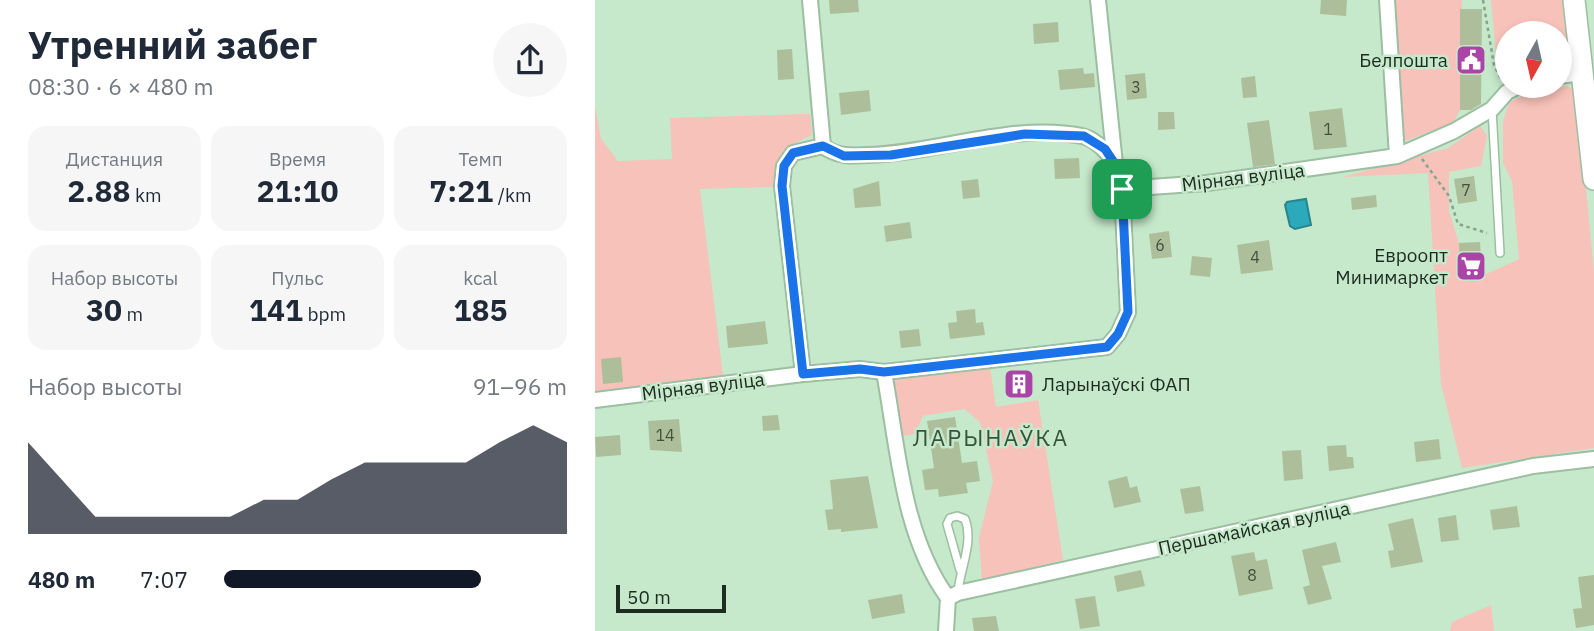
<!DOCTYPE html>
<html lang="ru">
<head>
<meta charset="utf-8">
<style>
	:root { --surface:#fff; --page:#f6f6f7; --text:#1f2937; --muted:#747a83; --accent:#111827 }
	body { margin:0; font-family:"IBM Plex Sans",sans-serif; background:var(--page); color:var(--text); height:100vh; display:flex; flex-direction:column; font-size:26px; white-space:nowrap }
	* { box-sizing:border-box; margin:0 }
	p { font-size:23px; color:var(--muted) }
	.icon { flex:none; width:38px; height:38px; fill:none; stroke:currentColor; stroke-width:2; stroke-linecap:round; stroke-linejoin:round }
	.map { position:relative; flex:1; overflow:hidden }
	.sheet { display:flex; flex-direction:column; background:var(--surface); width:595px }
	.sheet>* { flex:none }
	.needle { width:46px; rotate:188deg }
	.tools { position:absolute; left:900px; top:21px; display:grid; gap:14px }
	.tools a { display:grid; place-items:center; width:77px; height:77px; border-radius:50%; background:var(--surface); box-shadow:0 4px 10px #0003; font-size:35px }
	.scale { position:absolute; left:21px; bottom:18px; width:110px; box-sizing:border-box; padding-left:7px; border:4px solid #1e2b20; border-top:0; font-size:19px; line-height:24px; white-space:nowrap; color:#1e2b20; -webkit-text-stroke:5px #c6e9cb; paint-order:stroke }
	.pin { position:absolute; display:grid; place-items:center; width:60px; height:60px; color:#fff; margin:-30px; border-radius:14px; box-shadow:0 4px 10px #0006 }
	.round { display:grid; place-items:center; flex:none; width:74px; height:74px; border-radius:37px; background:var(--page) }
	.headline { display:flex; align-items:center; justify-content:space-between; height:119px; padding:0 28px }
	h1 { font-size:38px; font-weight:800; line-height:52px }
	.metrics { display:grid; grid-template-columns:repeat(3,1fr); gap:10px; height:119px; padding:7px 28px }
	.metrics div { display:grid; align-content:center; border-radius:18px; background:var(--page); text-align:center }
	.metrics b { font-size:30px; font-weight:800 }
	.metrics small { font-size:19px; font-weight:400 }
	.metrics p { font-size:19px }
	.chart { height:196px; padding:14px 28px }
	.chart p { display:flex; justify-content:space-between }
	.chart svg { width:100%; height:126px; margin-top:7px; fill:var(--accent); opacity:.7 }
	ul { padding:0 28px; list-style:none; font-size:23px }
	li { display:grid; grid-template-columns:112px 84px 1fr; align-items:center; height:52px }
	li i { height:18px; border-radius:9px; background:var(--accent) }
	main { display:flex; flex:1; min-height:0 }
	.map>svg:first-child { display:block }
	.green { fill:#f7c2b9 }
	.water { fill:#2caabc; stroke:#28848d; stroke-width:2 }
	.building { fill:#acbf9a }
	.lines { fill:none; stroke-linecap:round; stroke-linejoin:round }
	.lane-casing { stroke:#9cbea1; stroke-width:10 }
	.street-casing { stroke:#9cbea1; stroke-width:18 }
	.secondary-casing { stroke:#9cbea1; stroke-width:24 }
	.path { stroke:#88a38c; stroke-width:2.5; stroke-dasharray:3.5 3.5; stroke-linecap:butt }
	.lane { stroke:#fff; stroke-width:7 }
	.street { stroke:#fff; stroke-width:14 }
	.secondary { stroke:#fff; stroke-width:21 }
	.route-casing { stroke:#fff; stroke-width:14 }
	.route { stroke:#1a73e8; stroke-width:9 }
	.labels { text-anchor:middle; stroke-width:5; stroke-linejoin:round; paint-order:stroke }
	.number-label { font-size:16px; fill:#42503e }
	.poi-label { font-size:19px; fill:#1e2b20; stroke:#c6e9cb; text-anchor:end }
	.street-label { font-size:19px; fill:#1e2b20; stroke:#c6e9cb }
	.quarter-label { font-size:23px; letter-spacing:2px; fill:#36543b; stroke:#c6e9cb }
</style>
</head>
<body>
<main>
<section class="sheet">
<div class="headline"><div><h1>Утренний забег</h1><p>08:30 · 6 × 480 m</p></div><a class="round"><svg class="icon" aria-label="share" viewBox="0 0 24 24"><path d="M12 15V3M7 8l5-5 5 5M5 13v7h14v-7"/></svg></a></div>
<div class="metrics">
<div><p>Дистанция</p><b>2.88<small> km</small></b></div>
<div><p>Время</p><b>21:10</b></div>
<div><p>Темп</p><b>7:21<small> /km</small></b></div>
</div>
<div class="metrics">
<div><p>Набор высоты</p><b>30<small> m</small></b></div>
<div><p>Пульс</p><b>141<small> bpm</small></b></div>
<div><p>kcal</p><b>185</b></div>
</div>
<div class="chart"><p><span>Набор высоты</span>91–96 m</p>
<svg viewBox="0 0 160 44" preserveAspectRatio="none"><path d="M0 44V12L10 25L20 38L30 38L40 38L50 38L60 38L70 32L80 32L90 25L100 19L110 19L120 19L130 19L140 12L150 6L160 12V44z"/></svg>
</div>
<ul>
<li><b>480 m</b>7:07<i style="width:75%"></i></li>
</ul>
</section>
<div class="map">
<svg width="999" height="631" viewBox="0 0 999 631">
	<rect width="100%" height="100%" fill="#c6e9cb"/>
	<path class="green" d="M799,0H867L865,110L858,123L810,141L805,132Z
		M896,0H970L977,41L974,56L964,64V33H912V63L901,53Z
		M973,86L982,92L999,273V448L867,468L846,384L833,173L748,177L853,148L885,126L892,135L886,166L854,172V211L864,243L865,276H887L924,259L917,181L908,163V121L914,103L940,89Z
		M0,105L6,139L23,161L77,159L75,118L215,114L217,135C187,149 180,152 179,187L105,189L128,376L0,392Z
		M395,367L401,407L443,400L468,560L387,580L384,538L398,481L385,422L369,409L328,416L320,434L306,436L296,377Z
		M896,605L899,631H855L857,622Z"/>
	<path class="water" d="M711,199L716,225L700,229L695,226L690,205L692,202Z"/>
	<path class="building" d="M234,0H263L264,12L235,14Z
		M726,0H752L751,16L725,14Z
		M865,9H887L886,104L876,110H865Z
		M463,22L464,42L439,44L438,24Z
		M197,49L199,79L183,80L182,50Z
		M488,68L489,74L499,73L500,87L465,90L463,70Z
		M550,73L552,98L532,100L530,75Z
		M660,76L662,97L648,98L646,78Z
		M274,90L276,111L246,115L244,93Z
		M747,108L752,147L719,150L714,112Z
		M563,112H579L580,129L563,130Z
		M674,120L680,164L658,167L652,123Z
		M484,158L485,178L460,179L459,159Z
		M879,176L882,201L863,204L859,179Z
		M383,179L385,197L368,199L366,181Z
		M284,181L286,206L260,208L258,189Z
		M781,195L782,207L757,210L756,198Z
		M315,222L317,238L291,242L289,226Z
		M574,231L577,257L557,259L554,234Z
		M674,240L678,270L646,274L642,245Z
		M885,242L887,276H865L864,243Z
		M597,256L617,258L615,277L595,275Z
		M380,309L381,323L388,322L390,335L355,339L353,323L362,322L361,311Z
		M170,321L173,344L133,348L131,326Z
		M324,329L326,346L306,348L304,331Z
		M26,357L28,382L8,384L6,359Z
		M435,373L438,392L412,396L410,376Z
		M183,415L185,430L168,431L167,416Z
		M360,417L367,463L382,461L385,481L371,483L373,493L344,497L343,489L330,490L327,470L339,468L332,421Z
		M84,419L87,452L55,450L53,421Z
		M25,435L26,455L1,457L0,437Z
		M844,439L846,459L821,462L819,442Z
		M751,445L752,457H758L759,468L734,471L732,446Z
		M706,450L708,479L689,481L687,451Z
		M273,476L283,528L246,532V529L233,530L230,510L238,509L235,480Z
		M532,476L535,488L542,486L546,502L519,508L513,481Z
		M605,486L609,511L590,514L585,489Z
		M922,506L925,527L898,530L895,510Z
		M861,515L864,540L846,542L843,518Z
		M818,518L828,562L796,568L793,551L799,550L793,524Z
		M741,542L746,562L727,566L737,599L713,605L708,587L715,585L707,550Z
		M659,552L661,561L672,559L678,589L644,596L636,556Z
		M546,570L550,586L522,592L519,576Z
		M999,575V625L981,628L978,609L987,608L983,577Z
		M307,594L310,613L277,619L273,600Z
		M500,596L505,626L485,629L480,599Z
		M401,616L404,631H379L377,618Z"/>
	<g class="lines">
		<g class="lane-casing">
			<path id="lane" d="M897,109L905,253
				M363,592C365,569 379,542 370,519L362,516L355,518L352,524L365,570"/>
		</g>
		<g class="street-casing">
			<path id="street" d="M215,0L228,146
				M792,0L802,156
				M964,76L987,73
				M228,146C242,157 257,156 274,155C343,153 418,122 487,136C501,139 512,152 520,163
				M527,189L612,183L802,156L859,131L897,109L912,92L924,86
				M289,372C303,447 307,535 353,598
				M208,374L187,186L189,166L198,153L228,146
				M0,400L208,374L265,369L289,372L512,347L523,334L533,312L527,189L520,164L503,0
				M351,631L353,598L363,593L938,466L999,459"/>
		</g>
		<g class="secondary-casing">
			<path id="secondary" d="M979,0L999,179"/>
		</g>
		<path class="path" d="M888,0L899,65L906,79
			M827,159L854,196L863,224L892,233"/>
		<use href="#lane" class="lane"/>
		<use href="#street" class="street"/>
		<use href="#secondary" class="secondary"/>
	</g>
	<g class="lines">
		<g class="route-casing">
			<path id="route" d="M430,134L489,136L510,149L520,164L527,189L533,312L523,334L512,347L289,372L265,369L208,374L187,186L189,166L198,153L228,146L249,156L296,155Z"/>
		</g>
		<use href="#route" class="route"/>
	</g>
	<defs>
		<g id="civic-square" transform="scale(1.575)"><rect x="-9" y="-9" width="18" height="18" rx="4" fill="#ab44a7" stroke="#c6e9cb"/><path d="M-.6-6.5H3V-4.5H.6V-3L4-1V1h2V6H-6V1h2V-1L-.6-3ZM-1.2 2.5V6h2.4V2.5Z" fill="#fff"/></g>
		<g id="supermarket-square" transform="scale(1.575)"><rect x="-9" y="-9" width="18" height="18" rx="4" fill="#ab44a7" stroke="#c6e9cb"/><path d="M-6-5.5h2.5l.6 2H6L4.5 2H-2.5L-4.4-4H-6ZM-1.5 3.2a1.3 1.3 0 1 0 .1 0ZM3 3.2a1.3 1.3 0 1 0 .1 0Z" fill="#fff"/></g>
		<g id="building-square" transform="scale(1.575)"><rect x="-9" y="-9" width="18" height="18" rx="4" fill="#ab44a7" stroke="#c6e9cb"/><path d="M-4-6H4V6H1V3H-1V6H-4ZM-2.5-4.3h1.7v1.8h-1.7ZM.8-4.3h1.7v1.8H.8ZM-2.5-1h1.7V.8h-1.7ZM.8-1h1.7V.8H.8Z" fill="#fff"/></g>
	</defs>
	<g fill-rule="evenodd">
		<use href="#civic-square" x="876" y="60"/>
		<use href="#supermarket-square" x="876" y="266"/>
		<use href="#building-square" x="424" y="384"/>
	</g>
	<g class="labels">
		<g class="number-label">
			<text x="541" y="93">3</text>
			<text x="733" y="135">1</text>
			<text x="871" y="196">7</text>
			<text x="565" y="251">6</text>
			<text x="660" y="263">4</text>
			<text x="70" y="441">14</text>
			<text x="657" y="581">8</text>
		</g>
		<g class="poi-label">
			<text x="853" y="67">Белпошта</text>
			<text x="853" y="262">Евроопт<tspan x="853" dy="22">Минимаркет</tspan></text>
			<text x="447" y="391" text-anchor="start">Ларынаўскі ФАП</text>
		</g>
		<g class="street-label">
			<text transform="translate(648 177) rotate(-7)" y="7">Мірная вуліца</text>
			<text transform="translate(108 386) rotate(-7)" y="7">Мірная вуліца</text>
			<text transform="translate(659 528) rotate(-12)" y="7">Першамайская вуліца</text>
		</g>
		<g class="quarter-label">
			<text x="396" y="446">ЛАРЫНАЎКА</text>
		</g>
	</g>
</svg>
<div class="tools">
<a><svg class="needle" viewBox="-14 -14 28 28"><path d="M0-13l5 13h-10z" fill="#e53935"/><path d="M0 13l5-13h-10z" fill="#747a83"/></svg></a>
</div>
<div class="scale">50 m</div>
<div class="pin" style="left:527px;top:189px;background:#1e9e55"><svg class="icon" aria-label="arrive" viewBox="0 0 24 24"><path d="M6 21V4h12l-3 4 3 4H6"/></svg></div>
</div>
</main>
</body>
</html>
